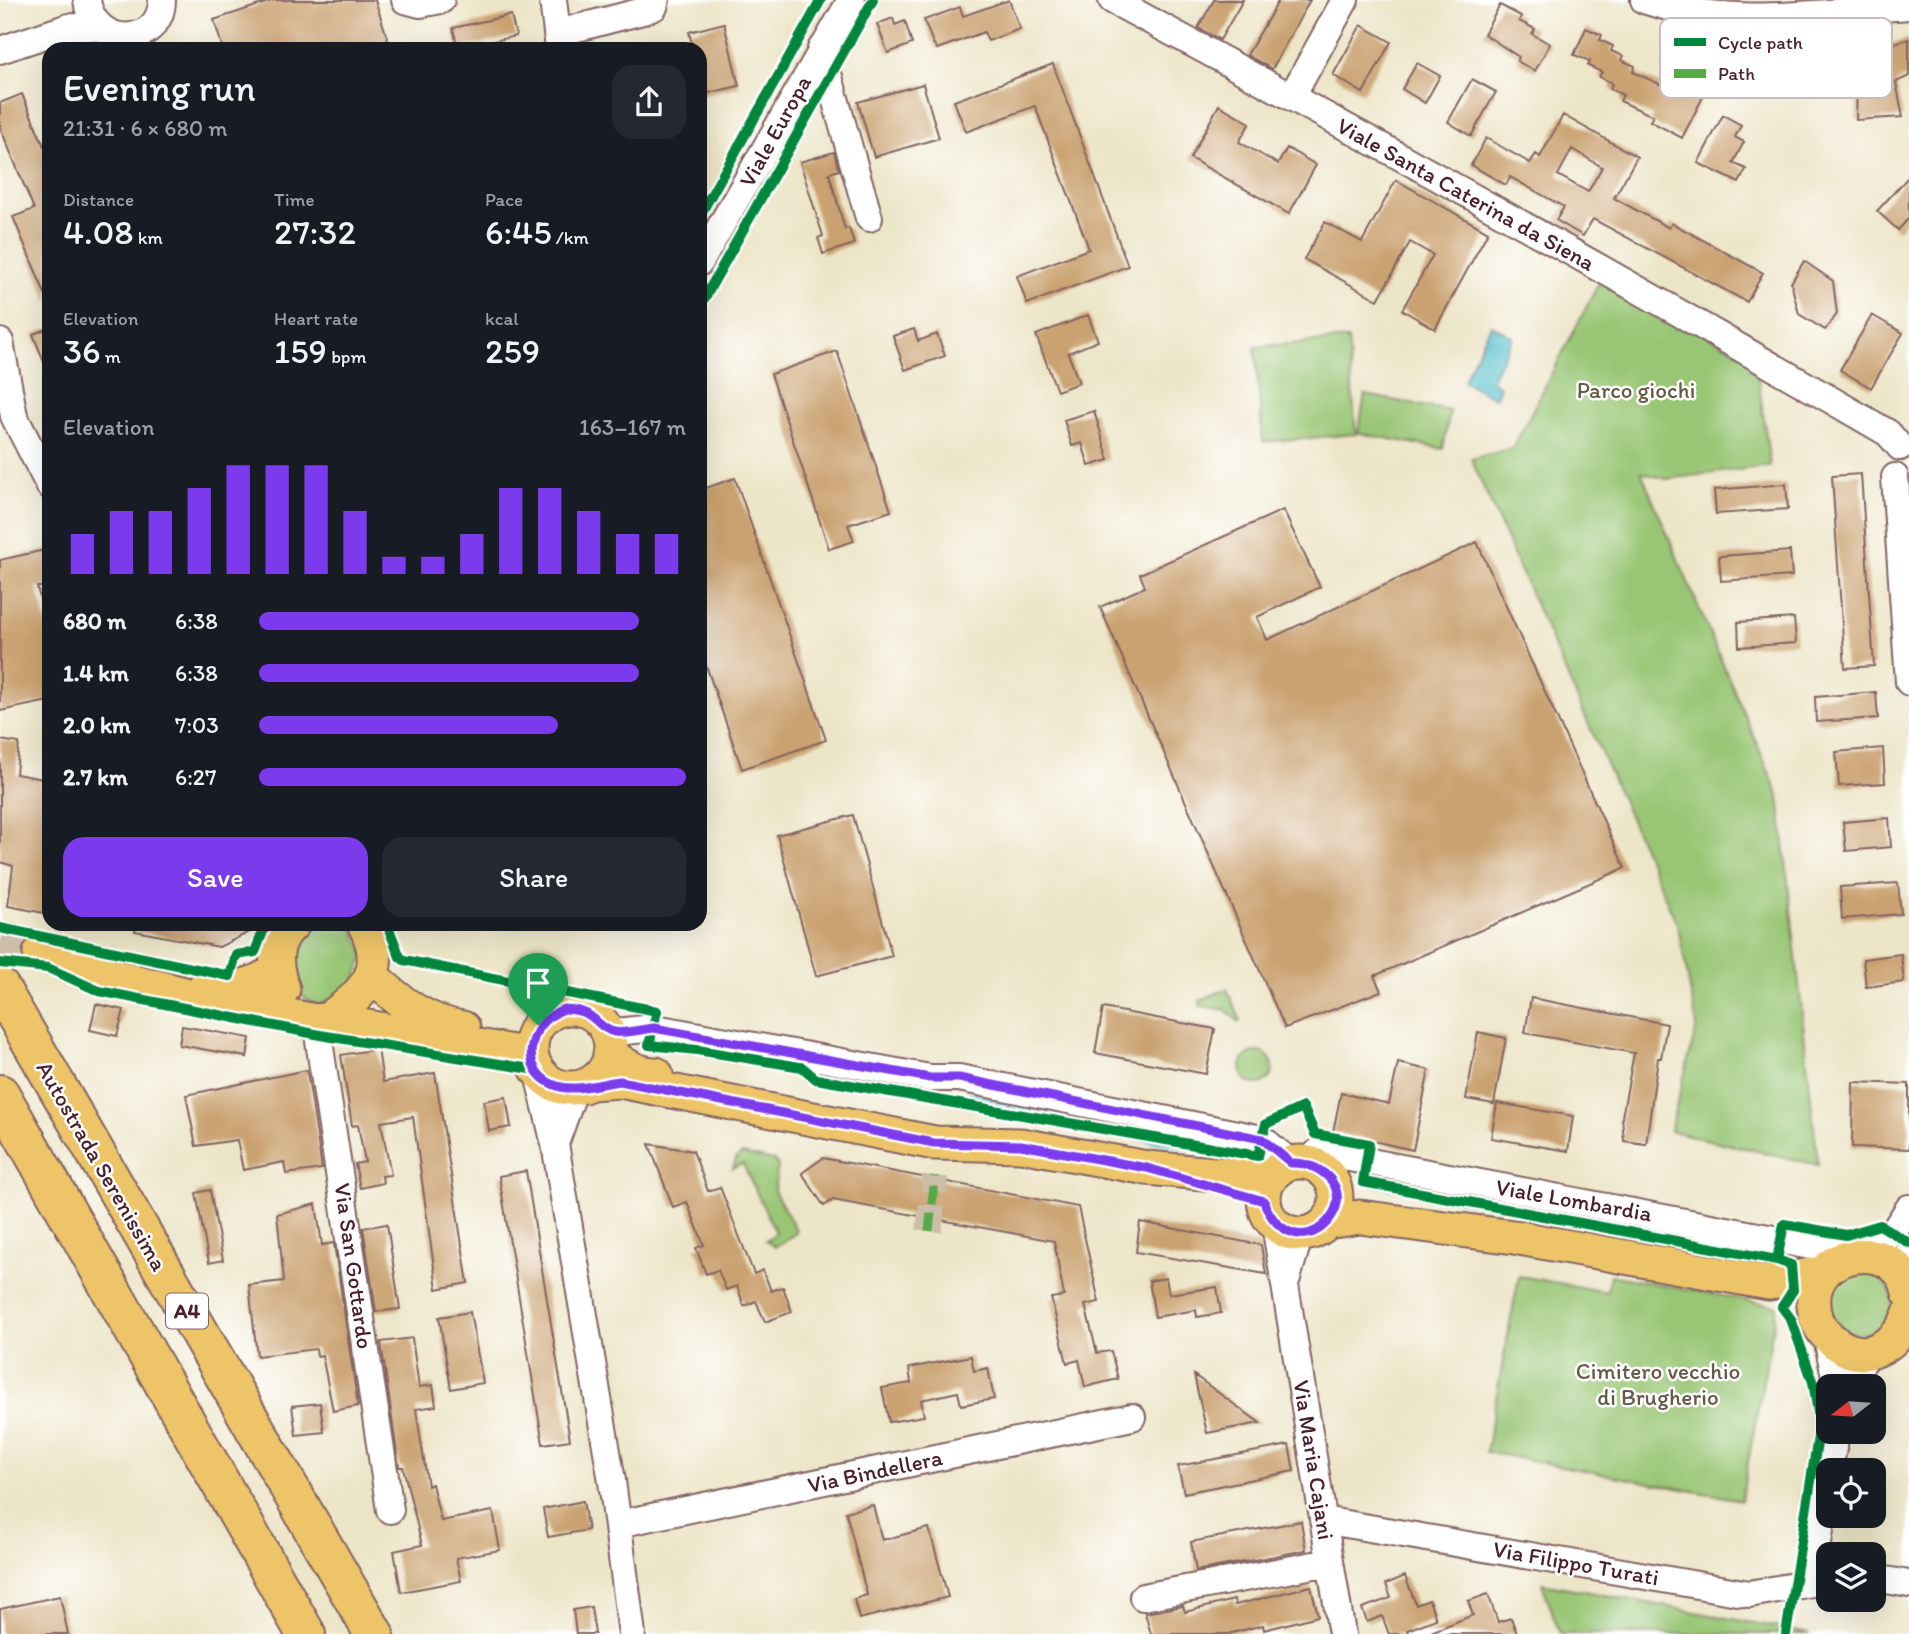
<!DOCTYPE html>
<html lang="en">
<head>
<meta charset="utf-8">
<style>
	:root { --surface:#171b24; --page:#242831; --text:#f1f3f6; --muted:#9ea1a6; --accent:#7c3aed }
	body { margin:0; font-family:Itim,sans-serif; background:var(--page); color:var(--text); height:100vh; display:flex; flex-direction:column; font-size:26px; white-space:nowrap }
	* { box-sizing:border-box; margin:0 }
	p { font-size:23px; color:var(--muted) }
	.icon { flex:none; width:38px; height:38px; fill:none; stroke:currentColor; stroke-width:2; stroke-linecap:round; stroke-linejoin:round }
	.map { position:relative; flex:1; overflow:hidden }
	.panel { position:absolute; left:42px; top:42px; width:665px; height:889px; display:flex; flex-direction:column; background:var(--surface); border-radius:21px; box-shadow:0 7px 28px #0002 }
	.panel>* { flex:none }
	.needle { width:46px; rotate:253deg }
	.buttons { position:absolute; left:1816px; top:1374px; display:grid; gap:14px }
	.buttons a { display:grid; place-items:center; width:70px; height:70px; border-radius:14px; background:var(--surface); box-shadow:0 7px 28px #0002; font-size:35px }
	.pin { position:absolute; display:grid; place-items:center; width:60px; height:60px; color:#fff; margin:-72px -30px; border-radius:50% 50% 50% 0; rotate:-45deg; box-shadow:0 0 7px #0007 }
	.pin .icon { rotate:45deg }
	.round { display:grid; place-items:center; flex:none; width:74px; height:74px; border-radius:21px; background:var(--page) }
	.summary { display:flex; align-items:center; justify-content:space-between; height:119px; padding:0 21px }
	h1 { font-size:38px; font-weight:600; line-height:52px }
	.metrics { display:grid; grid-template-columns:repeat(3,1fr); gap:10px; height:119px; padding:7px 21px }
	.metrics div { display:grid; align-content:center }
	.metrics b { font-size:35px; font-weight:600 }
	.metrics small { font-size:19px; font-weight:400 }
	.metrics p { font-size:19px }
	.chart { height:196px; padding:14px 21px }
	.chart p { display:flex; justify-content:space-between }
	.chart svg { width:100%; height:126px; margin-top:7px; stroke:var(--accent); stroke-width:6 }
	.action { display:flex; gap:14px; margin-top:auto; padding:14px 21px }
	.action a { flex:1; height:80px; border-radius:21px; background:var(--accent); color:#fff; font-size:28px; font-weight:600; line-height:80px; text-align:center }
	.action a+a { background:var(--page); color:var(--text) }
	ul { padding:0 21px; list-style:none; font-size:23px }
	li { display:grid; grid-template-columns:112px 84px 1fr; align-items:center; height:52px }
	li i { height:18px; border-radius:9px; background:var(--accent) }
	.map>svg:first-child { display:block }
	.green { fill:#99c674; stroke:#727250; stroke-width:2 }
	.water { fill:#51bec9; stroke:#4e6e7a; stroke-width:2 }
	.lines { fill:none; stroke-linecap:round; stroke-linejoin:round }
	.canal { stroke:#51bec9; stroke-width:18 }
	.building { fill:#caa170; fill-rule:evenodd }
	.minor-tunnel { stroke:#ccbda9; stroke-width:26; stroke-dasharray:26 13; stroke-linecap:butt }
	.major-tunnel { stroke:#ccbda9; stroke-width:33; stroke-dasharray:33 17; stroke-linecap:butt }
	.minor-casing { stroke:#836462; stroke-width:30 }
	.major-casing { stroke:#836462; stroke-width:37 }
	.highway-casing { stroke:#836462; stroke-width:42 }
	.minor { stroke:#fff; stroke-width:26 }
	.major { stroke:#eec469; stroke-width:33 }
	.highway { stroke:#eec469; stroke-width:38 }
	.quiet { stroke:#57aa44; stroke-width:9; stroke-dasharray:18 9; stroke-linecap:butt }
	.cycleway-casing { stroke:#fff; stroke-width:15 }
	.cycleway { stroke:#00873e; stroke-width:10 }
	.route-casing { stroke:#fff; stroke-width:14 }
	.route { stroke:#7c3aed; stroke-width:9 }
	.labels { text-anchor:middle; stroke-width:5; stroke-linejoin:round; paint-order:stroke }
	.shield { fill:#fff; stroke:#80626b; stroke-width:2 }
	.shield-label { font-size:21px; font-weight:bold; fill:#4a1f2b }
	.street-label { font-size:23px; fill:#4a1f2b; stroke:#fff }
	.park-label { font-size:23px; fill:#665945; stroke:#fff }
	.key { fill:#fff; stroke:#c9bcbf; stroke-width:2 }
	.key-label { font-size:19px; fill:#4a1f2b }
</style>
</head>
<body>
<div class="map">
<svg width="1909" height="1634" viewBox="0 0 1909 1634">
	<rect width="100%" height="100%" fill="#fff"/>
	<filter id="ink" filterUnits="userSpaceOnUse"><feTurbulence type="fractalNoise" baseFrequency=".0143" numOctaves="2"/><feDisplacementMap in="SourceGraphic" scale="14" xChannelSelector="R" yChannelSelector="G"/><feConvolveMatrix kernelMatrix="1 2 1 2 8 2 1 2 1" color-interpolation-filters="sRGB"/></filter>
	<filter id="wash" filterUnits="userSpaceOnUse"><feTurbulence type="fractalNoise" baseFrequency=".00686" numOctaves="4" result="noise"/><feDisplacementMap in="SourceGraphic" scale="28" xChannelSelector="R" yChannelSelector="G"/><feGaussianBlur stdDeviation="1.57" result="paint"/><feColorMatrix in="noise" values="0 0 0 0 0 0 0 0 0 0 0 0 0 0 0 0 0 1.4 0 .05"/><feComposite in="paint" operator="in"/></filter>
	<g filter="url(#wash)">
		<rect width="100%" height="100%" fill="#ede5c8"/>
		<path class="green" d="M1602,277L1756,362L1770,466L1666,479L1641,472L1779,796L1818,1165L1670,1131L1697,1026L1678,926L1471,459L1513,448Z
			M1348,339L1356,434L1263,442L1255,347Z
			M1365,395L1450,411L1443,449L1358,433Z
			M319,924H344L354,929L364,955L353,986L318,1006C300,999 283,974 289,954C290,947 295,940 298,933Z
			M1227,989L1241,1021L1239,1022L1226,1010L1200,1006V1000Z
			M1241 1068a16 16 0 1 1 32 0a16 16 0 1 1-32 0Z
			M742,1154L774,1161L778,1166L774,1191L796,1230V1233L775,1247L766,1240L776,1233L743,1164L733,1168L736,1159Z
			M1830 1303a31 31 0 1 1 62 0a31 31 0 1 1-62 0Z
			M1610,1275L1777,1306L1741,1500L1486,1452L1519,1276L1607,1292Z
			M1542,1583L1785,1629L1810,1634H1560Z"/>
		<path class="water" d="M1491,325L1513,337L1491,381L1500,387L1495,398L1463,381Z"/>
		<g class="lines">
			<path class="canal" d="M972,1100L1244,1151
				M1371,1177L1509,1202"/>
		</g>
		<g id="blocks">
			<path class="building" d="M274,0H375L391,49H223L214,20Z
				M1009,0L1020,29L988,41L984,32L937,49L933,43L924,20L960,7L963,16Z
				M1214,0H1243L1220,40L1198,28Z
				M1279,0H1310L1272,69L1247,55Z
				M1500,5L1521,16L1519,21L1535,29L1532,34L1550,44L1535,71L1517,61L1519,57L1484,34Z
				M511,15L516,36L458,49L453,28Z
				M893,18L895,25L905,21L912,44L888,53L877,24Z
				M724,23L739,86L700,95V49H693L689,32Z
				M1361,25L1391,42L1363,93L1333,75Z
				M1586,28L1602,35L1600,40L1613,46L1611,51L1623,56L1621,60L1635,66L1633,72L1668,88L1672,80L1703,97L1682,138L1650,121L1653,116L1620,101L1623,95L1610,89L1612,83L1599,77L1602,72L1588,66L1590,61L1574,55Z
				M1764,34L1863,51L1909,39V76L1896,82L1903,117L1856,120L1857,85L1788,74L1775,59L1750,61Z
				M1417,63L1440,76L1425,103L1402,89Z
				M1053,64L1128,266L1027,304L1017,276L1089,249L1035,106L966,132L954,101Z
				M1472,79L1496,92L1471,136L1448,122Z
				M923,84L939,138L874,157L858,102Z
				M22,94L49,158V303L13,217L34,209L0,127V103Z
				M1219,105L1250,123L1239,142L1278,164L1287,148L1316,165L1289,214L1190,158Z
				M1563,115L1637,157L1614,198L1669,228L1672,223L1763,273L1747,302L1593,219L1583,236L1556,220L1564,207L1510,177L1506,185L1471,165L1486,138L1530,163L1536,154L1540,157ZM1572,149L1602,167L1588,192L1558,175Z
				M1723,115L1741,125L1735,137L1744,142L1733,163L1746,169L1739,183L1698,163Z
				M834,152L839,170L829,173L845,229L849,228L854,244L823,254L818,238L823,236L800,162Z
				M1909,176V218L1898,230L1877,211Z
				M1396,180L1488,232L1435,329L1402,310L1433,255L1410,242L1378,300L1304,259L1325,222L1362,242Z
				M1804,261L1833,281L1837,314L1825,330L1799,314L1791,283Z
				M1088,315L1098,341L1068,353L1079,383L1057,391L1036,335Z
				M1872,315L1903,333L1871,388L1840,370Z
				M49,328V372H48L33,334Z
				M914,329L918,341L937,334L945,356L905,370L893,336Z
				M837,351L891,511L848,525L854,541L829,549L771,374Z
				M1094,411L1109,460L1089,466L1082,443L1072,446L1064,420Z
				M1861,474L1874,666L1845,668L1832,476Z
				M735,478L826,740L742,769L700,648V490Z
				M1786,484L1788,509L1716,514L1714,490Z
				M1283,510L1320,587L1257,617L1267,640L1477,542L1625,868L1374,976L1381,991L1285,1028L1100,607L1145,587L1140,574Z
				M49,549V587H37L49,633V701L0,711V560Z
				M1790,551L1792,576L1721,581L1719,556Z
				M1794,618L1796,643L1739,647L1738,622Z
				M1876,692L1878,718L1816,722L1815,697Z
				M0,740L19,743L16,774L49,780V914L8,906L13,866L0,862Z
				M1883,748L1885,783L1839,786L1836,752Z
				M853,815L892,956L816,976L777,835Z
				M1889,818L1891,847L1846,851L1843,822Z
				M1898,883L1901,914L1842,919L1840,887Z
				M136,924H266L219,947L135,931Z
				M1901,954L1904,982L1866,987L1863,959Z
				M1531,998L1667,1024L1661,1058H1658L1646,1144L1624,1141L1622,1117L1634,1053L1525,1033Z
				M96,1004L124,1010L117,1036L90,1030Z
				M1103,1008L1215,1029L1206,1074L1095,1053Z
				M182,1026L250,1038L247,1057L179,1045Z
				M1478,1032L1506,1038L1494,1104L1466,1099Z
				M378,1049L383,1082L435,1073L468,1283L437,1289L413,1117L381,1122L391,1175L382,1176L383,1183L360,1188L355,1164L365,1162L358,1125L352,1126L341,1055Z
				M1398,1063L1429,1070L1413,1150L1333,1132L1341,1093L1389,1104Z
				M307,1070L322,1169L286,1174L284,1162L243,1170L237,1140L196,1146L186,1095Z
				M1853,1082L1909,1084V1149L1852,1147Z
				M506,1097L511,1127L489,1131L484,1101Z
				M1497,1103L1573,1116L1568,1151L1491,1138Z
				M649,1144L693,1151L708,1191L720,1187L754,1274L763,1270L771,1291L783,1287L792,1312L765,1322L756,1301L744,1306L737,1286L726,1290L718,1270L706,1274L696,1248L704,1245L687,1202L673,1207Z
				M823,1158L1078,1207L1099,1302L1085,1305L1097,1353L1111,1351L1118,1379L1085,1387L1079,1360L1067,1363L1051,1298L1064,1296L1054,1241L833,1200L824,1206L802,1173Z
				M526,1171L570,1440L543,1444L499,1176Z
				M210,1190L223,1260L209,1263L196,1193Z
				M316,1204L322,1245L334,1243L358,1406L333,1411L322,1355L317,1356L316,1349L257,1356L249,1285L284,1281L277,1214Z
				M1140,1222L1261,1245L1266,1274L1136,1252Z
				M387,1224L400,1309L376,1312L363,1228Z
				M1166,1278L1169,1294L1217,1287L1221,1313L1197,1317L1196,1310L1155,1317L1149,1281Z
				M470,1312L483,1383L451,1389L439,1317Z
				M412,1338L419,1387L433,1385L436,1406L416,1409L428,1486L432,1484L441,1521L493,1511L500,1550L456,1558L461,1581L401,1592L394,1551L422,1545L403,1467H399L381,1342Z
				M971,1356L974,1371L988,1368L994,1399L961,1405L958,1392L921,1400L924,1416L889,1422L882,1388L911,1383L909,1368Z
				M1194,1375L1260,1423L1207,1433Z
				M320,1403L324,1432L296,1435L292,1406Z
				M1289,1445L1294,1471L1184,1493L1178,1466Z
				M583,1501L588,1530L548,1537L543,1509Z
				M873,1505L882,1540L929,1528L948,1597L859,1619L854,1599L867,1595L846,1512Z
				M1301,1521L1306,1550L1196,1571L1191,1542Z
				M1405,1576L1416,1605L1429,1600L1436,1619L1407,1630L1409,1634H1389L1382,1616L1367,1622L1362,1608L1391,1598L1386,1584Z
				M1311,1586L1318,1616L1264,1630L1263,1625L1228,1634H1151L1145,1613L1183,1606L1185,1612L1234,1600L1235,1605Z
				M1488,1594L1498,1622L1511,1618L1517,1634H1426L1473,1615L1468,1601Z
				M60,1596L68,1634H0V1609Z
				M591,1607L595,1634H576L573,1610Z"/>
		</g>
	</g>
	<g filter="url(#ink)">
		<use href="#blocks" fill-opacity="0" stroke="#836462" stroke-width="2"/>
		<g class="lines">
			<path class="minor-tunnel" d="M929,1231L935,1176"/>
			<path class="major-tunnel" d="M0,946L40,953"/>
			<g class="minor-casing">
				<path id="minor" d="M87,0C94,49 161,48 162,0
					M405,0L420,4L441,0
					M553,0L559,49
					M1112,0C1373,140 1632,284 1888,433L1900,447
					M1644,0C1728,29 1823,12 1909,6
					M558,33L643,11L654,7L656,0
					M821,49L869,218
					M0,50L69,27L101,28
					M1292,96L1345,0
					M700,262L851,0
					M0,342L14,416L49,485
					M1895,477L1909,682
					M316,1021L390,1510
					M605,1027L615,1032L655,1028L930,1078H959L1262,1139L1291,1163
					M537,1070L555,1144L612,1481L632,1634
					M555,1144L575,1088
					M1307,1163L1318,1152L1831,1250L1843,1258
					M1275,1224L1342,1634
					M1860,1254L1894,1231L1909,1208
					M1901,1274L1909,1251
					M1287,1278L1300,1234
					M1827,1338L1837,1386
					M1852,1386L1867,1352
					M1829,1470L1836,1432
					M1323,1520L1749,1594L1829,1580
					M618,1524L1132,1417
					M1874,1578L1909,1584
					M1812,1582L1829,1472
					M1143,1597L1330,1562"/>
			</g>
			<g class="major-casing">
				<path id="major" d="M40,953L105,974L216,1002L316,1021L327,1020L519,1053L534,1063
					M372,976C399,1002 426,1023 463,1028
					M206,985C237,988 250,989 276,970
					M283,989C274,966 272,942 293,924
					M531 1048a40 40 0 1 1 80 0a40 40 0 1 1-80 0Z
					M327,1020C364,994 390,970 364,924
					M610,1054C624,1065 638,1074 656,1074
					M590,1083L620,1081L935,1143L1021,1145L1147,1168L1270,1179
					M1264 1198a36 36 0 1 1 72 0a36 36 0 1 1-72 0Z
					M1327,1222L1360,1217L1514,1237L1769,1283L1821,1273
					M1909,1292C1899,1236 1809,1248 1814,1305C1815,1324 1825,1337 1842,1347C1869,1364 1900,1341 1909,1315"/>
			</g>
			<g class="highway-casing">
				<path id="highway" d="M0,988L374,1634
					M0,1094L306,1634"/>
			</g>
			<use href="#minor" class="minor"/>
			<use href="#major" class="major"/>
			<use href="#highway" class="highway"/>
			<path class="quiet" d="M929,1231L935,1176"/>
			<g class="cycleway-casing">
				<path id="cycleway" d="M700,215L821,0
					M700,306L873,0
					M387,924L400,957L404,960L657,1011L649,1045L697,1050L802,1067L816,1079L1258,1156L1266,1124L1303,1107L1315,1134L1369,1144L1363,1182L1777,1260L1784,1224L1846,1235L1880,1225L1909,1243
					M0,928L230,976L236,955L255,952L266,924
					M0,963L48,968L99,991L320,1035L537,1070
					M1777,1260L1791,1265L1793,1290L1782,1307L1791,1319L1813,1382L1820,1425L1786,1634"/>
			</g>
			<use href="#cycleway" class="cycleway"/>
		</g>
	</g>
	<g class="lines" filter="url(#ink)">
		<g class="route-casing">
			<path id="route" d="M564,1009C598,1010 594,1027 614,1032C626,1034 642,1029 654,1028L930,1078H959L1262,1139L1291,1163C1326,1162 1354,1194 1326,1223C1302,1248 1272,1228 1264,1201L1147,1168L1021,1145L934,1143L620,1081C602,1083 578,1091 561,1087C517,1076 525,1024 564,1009Z"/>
		</g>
		<use href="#route" class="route"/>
	</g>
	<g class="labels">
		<rect class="shield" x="166" y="1293.5" width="42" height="35" rx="5"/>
		<g class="shield-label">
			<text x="187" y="1318">A4</text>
		</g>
		<g class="street-label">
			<text transform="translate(775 131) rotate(-61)" y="8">Viale Europa</text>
			<text transform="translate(1466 194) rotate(29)" y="8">Viale Santa Caterina da Siena</text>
			<text transform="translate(102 1166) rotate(60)" y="8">Autostrada Serenissima</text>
			<text transform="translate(1574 1200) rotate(10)" y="8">Viale Lombardia</text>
			<text transform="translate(354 1266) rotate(82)" y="8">Via San Gottardo</text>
			<text transform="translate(1314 1460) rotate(81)" y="8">Via Maria Cajani</text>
			<text transform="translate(875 1471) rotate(-12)" y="8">Via Bindellera</text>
			<text transform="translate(1576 1563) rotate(10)" y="8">Via Filippo Turati</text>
		</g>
		<g class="park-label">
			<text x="1636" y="398">Parco giochi</text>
			<text x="1658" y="1379">Cimitero vecchio<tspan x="1658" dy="26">di Brugherio</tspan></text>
		</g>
	</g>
	<rect x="1660" y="18" width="232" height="80" rx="10" class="key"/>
	<rect x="1674" y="38" width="32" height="8" fill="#00873e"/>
	<rect x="1674" y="69" width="32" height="9" fill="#57aa44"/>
	<g class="key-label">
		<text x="1718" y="49">Cycle path</text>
		<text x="1718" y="80">Path</text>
	</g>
</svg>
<div class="buttons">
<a><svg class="needle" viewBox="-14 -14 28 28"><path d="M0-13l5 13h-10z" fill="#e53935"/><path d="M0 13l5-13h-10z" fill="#9ea1a6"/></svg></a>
<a><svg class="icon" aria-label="locate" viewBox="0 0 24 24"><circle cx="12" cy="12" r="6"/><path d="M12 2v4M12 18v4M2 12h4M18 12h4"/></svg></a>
<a><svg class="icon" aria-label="layers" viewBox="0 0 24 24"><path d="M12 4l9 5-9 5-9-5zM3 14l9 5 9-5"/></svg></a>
</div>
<div class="pin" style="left:538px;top:1025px;background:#1e9e55"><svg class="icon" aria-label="arrive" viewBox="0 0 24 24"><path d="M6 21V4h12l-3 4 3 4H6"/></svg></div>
<section class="panel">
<div class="summary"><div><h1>Evening run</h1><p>21:31 · 6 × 680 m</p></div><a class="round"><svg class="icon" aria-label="share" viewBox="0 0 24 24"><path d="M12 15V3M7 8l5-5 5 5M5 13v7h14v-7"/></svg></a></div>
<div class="metrics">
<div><p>Distance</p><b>4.08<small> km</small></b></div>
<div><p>Time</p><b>27:32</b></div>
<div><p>Pace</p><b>6:45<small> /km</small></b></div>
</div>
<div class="metrics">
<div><p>Elevation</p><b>36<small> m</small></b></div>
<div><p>Heart rate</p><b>159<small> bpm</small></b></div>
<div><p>kcal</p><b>259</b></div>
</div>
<div class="chart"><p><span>Elevation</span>163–167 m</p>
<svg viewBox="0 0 160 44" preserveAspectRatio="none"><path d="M5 44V30M15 44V22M25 44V22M35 44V14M45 44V6M55 44V6M65 44V6M75 44V22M85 44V38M95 44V38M105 44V30M115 44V14M125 44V14M135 44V22M145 44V30M155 44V30"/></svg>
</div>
<ul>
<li><b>680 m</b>6:38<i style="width:89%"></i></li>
<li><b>1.4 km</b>6:38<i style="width:89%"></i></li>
<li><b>2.0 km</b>7:03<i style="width:70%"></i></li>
<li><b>2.7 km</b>6:27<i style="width:100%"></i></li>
</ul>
<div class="action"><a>Save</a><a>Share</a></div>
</section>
</div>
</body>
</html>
